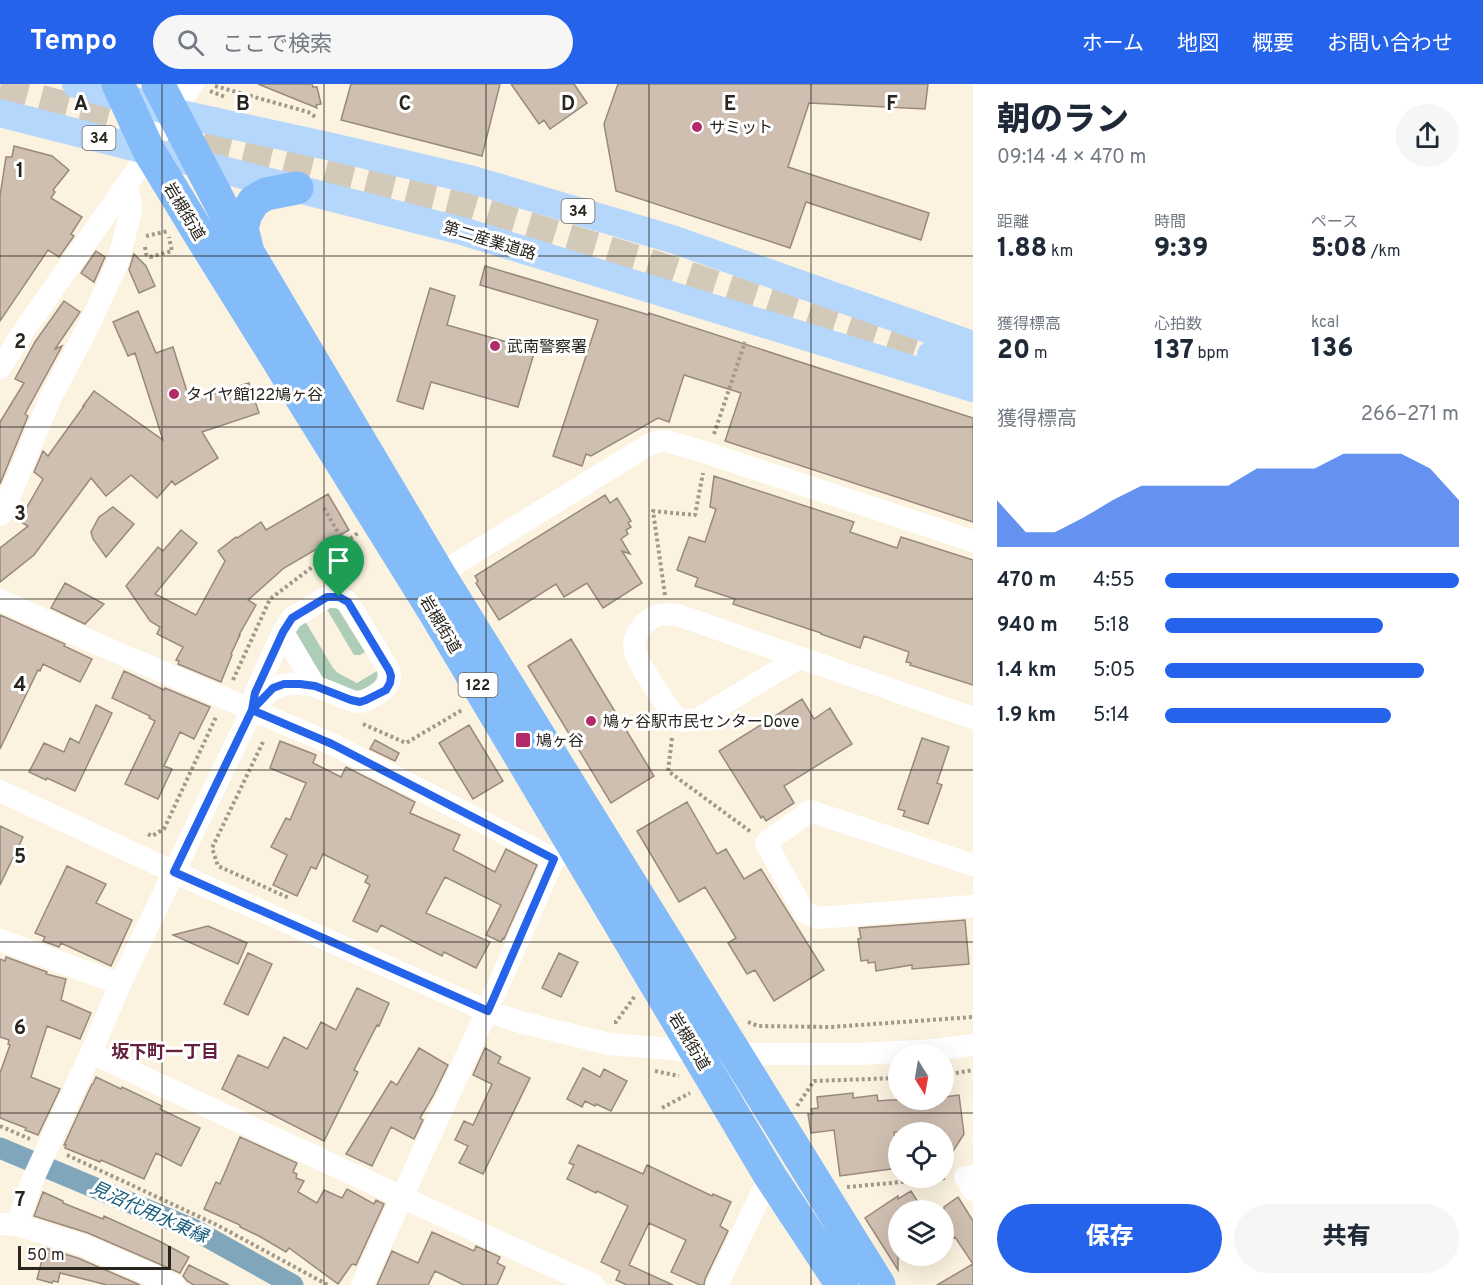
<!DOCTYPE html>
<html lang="ja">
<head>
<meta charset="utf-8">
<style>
	:root { --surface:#fff; --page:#f6f6f7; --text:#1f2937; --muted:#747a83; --accent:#2563eb }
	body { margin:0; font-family:Overpass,"Noto Sans JP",sans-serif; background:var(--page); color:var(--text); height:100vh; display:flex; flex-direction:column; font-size:22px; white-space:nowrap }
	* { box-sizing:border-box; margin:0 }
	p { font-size:20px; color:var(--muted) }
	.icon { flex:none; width:33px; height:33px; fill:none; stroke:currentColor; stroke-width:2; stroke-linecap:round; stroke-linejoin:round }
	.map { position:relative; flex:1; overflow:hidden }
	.drawer { display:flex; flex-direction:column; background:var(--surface); width:510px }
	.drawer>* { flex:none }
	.needle { width:39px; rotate:169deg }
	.tools { position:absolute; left:888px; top:960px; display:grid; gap:12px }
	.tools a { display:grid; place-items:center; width:66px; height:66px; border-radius:50%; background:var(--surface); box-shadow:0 6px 24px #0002; font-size:30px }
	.scale { position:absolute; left:18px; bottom:15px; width:153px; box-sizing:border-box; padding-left:6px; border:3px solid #28241e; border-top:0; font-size:16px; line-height:21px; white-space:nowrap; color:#28241e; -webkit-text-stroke:4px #fff; paint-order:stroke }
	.pin { position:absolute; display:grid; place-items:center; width:51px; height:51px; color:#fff; margin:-62px -26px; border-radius:50% 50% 50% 0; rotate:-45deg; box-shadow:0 0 6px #0007 }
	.pin .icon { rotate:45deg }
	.round { display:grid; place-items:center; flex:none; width:63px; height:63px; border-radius:32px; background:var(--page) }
	.headline { display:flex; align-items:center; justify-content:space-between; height:102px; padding:0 24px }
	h1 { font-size:33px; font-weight:800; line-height:45px }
	.stats { display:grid; grid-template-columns:repeat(3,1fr); gap:9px; height:102px; padding:6px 24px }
	.stats div { display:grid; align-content:center }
	.stats b { font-size:26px; font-weight:800 }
	.stats small { font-size:16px; font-weight:400 }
	.stats p { font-size:16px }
	.chart { height:168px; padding:12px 24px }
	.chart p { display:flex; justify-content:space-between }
	.chart svg { width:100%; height:108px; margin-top:6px; fill:var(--accent); opacity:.7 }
	.cta { display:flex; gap:12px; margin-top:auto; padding:12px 24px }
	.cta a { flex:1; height:69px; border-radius:36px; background:var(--accent); color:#fff; font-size:24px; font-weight:800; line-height:69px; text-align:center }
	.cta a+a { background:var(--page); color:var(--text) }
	ul { padding:0 24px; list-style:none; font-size:20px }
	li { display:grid; grid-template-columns:96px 72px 1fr; align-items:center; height:45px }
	li i { height:15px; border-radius:8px; background:var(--accent) }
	header { display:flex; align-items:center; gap:36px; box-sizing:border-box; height:84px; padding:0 30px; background:var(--accent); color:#fff }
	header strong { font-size:28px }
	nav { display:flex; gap:33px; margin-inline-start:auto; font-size:21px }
	.search { width:420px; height:54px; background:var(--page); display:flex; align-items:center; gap:15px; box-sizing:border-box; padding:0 21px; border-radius:33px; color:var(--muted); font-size:22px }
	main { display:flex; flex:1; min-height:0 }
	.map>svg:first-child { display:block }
	.green { fill:#aecdb9 }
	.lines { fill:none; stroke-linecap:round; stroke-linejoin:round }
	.canal { stroke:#7fa6bb; stroke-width:21 }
	.building { fill:#cfbfb1; stroke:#99897d; stroke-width:1.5 }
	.major-tunnel { stroke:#d2c9b9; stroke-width:28; stroke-dasharray:28 14; stroke-linecap:butt }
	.path { stroke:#a0998c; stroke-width:4; stroke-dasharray:3 3; stroke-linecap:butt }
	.minor { stroke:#fff; stroke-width:22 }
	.major { stroke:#b5d7fc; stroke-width:28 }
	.highway { stroke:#84bcfa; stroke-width:33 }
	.route-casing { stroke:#fff; stroke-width:12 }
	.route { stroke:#2563eb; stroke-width:8 }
	.grid { fill:none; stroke:#28241e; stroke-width:1.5; stroke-opacity:0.55 }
	.poi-dot { fill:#b32a6b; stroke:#fff; stroke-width:2 }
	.labels { text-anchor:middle; stroke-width:6; stroke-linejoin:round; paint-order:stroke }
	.shield { fill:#fff; stroke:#686662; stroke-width:1.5 }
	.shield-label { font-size:15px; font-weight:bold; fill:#28241e }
	.poi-label { font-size:16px; fill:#28241e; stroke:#fff; text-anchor:start }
	.street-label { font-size:16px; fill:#28241e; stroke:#fff }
	.neighbourhood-label { font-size:18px; font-weight:bold; fill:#63213d; stroke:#fff }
	.water-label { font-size:18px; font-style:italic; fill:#125a78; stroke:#fff }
	.grid-label { font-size:20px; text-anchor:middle; font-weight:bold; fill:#28241e; stroke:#fff; stroke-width:6; stroke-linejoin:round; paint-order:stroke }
</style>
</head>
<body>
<header>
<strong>Tempo</strong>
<div class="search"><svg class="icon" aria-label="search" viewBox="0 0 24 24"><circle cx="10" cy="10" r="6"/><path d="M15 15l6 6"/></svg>ここで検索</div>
<nav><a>ホーム</a><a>地図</a><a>概要</a><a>お問い合わせ</a></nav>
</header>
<main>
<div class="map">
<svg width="973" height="1201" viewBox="0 0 973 1201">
	<rect width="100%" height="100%" fill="#fcf2e0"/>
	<path class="green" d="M331,523L338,525L365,568L360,571H354L326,524Z
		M305,537L333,584L338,589L357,599L377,587C380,599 366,605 356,607L321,593L293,547Z"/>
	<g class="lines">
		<path class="canal" d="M0,1064L193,1145L293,1201"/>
	</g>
	<path class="building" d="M258,0H312L313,3H317L321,20L316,21L317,24Z
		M351,0H500L482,72L341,36Z
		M511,0H574L587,19L550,45L544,36L539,40Z
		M618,0H928L925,25L809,19L788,83L929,129L921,156L806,118L790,164L616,107L604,40Z
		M14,62L52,72L69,86L53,106L55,108L51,114L82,133L71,150L74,152L59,173L48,166L0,237V112L6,73H12Z
		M96,167L105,173L94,198L81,189Z
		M134,170L146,182L155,202L139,209L129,186Z
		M485,182L649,231V229L973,334V438L725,357L741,309L684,291L669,338L658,334L591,372L586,370L582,382L553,372L598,236L480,201Z
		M430,204L455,212L447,241L535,266L518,323L431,298L423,325L397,317Z
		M64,217L80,228L55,265L62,262L25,330L28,332L0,400V338L24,299L15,295L35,258Z
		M138,227L156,269L173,263L190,317L249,299L259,329L202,348L218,374L175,401L172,397L157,414L131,391L106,412L91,394L34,471L0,498V464L28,442L19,437L43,395L34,388L43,367L48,372L84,322H83L94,307L163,356L135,269L128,272L113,238Z
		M714,392L854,438L850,448L897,464L901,453L973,476V601L910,581L911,579L906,578L909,568L864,552L860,564L821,550V549L733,520L735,515L695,502L698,494L677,486L689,453L705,458L716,425L710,423Z
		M328,410L349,446L284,484L248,516L256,521L239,551H240L231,570L232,571L221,598L178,580L179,577L176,576L183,563L157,550L160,543L150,537L126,502L158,463L163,467L181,446L197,459L155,510L196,531L225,477L218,467L236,453L237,454L261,438L266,446Z
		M605,411L610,419L617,414L631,437L628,439L631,443L626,446L628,450L621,455L630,470L622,467L642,499L603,524L587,499L564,513L556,500L499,536L476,499L478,497L475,492Z
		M113,423L134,440L106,473L93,455L91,448L99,433Z
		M65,499L104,520L85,540L51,524Z
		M0,531L65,560L64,562L92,575L80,598L43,580L40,587L38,586L0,665Z
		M571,555L654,692L611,719L528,582Z
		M124,587L164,606L165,604L210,623L194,655L180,648L164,682L172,685L158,715L125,700L155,637L149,634L150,632L112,614Z
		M802,615L814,635L830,624L852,660L784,702L794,719L766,737L763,732L761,734L719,667Z
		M96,621L112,629L75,707L47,694L46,696L29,688L44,659L64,668L70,654L79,659Z
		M469,641L503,697L473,715L439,659Z
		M922,654L949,663L937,699L942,701L928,740L903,732L905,727L898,725Z
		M375,656L399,669L395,677L370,665Z
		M280,657L316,671L313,679L341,693L346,683L415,718L410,729L460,751L453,766L495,788L506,765L537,781L504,855L503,854L501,858L486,851L501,821L445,793L426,829L490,858L476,884L444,868L442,872L381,841L377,848L353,837L370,801L365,798L368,792L323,770L316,785L311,783L297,812L273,801L287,771L271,763L286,734L290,736L306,699L270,684Z
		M687,718L717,770L726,765L744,795L761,785L824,886L774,917L755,886L747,890L728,859L736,854L705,803L679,818L637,747Z
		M0,742L23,753L0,801Z
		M67,782L106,800L96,819L132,836L111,882L61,859L59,863L43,857L45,853L35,849Z
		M965,836L969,880L912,885V881L876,887L875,878L868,879V876L861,877L858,855L861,854L859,844Z
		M208,842L247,859L238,880L173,851Z
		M248,869L272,880L248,931L224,920Z
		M559,869L578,878L561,913L542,904Z
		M6,873L47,888L46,890L66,895L61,916L91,929L80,955L47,942L31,993L60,1005L38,1051L25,1046L26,1044L0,1034V989L10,961L8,960L9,956L0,953V875L5,877Z
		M357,904L389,919L379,942L377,941L354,986L358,988L324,1057L222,1005L238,971L268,984L284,953L307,965L321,938L336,946Z
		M419,964L448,981L433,1012L420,1034L423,1036L414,1055L391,1043L372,1082L346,1070L391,997L397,1001Z
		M485,964L501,973L498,979L530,994L483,1090L459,1079L468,1062L455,1056L464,1037L473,1041L492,1000L473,991Z
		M583,984L600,993L604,985L627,997L611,1027L596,1020L595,1022L585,1017L582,1023L567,1015Z
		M96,993L121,1005L122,1003L162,1022L160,1025L200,1044L181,1082L156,1069L144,1095L101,1076L100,1078L65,1064L66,1061H64L92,1000H93Z
		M853,1009V1014L877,1011L878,1017L890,1016H944V1013L959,1011L964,1050L944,1081V1048H894L898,1084L840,1092L834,1046L811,1049L808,1030H812L811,1025L818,1024L817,1013Z
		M240,1053L297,1079L293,1088L297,1090L296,1094L304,1097L298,1108L317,1119L324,1106L342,1114L347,1105L374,1120L376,1116L384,1120L356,1181L352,1180L338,1200L289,1164L286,1168L259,1152L240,1143V1141L204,1125L216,1098L220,1100Z
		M578,1061L643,1090L647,1081L712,1112L713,1110L731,1118L720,1142L728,1147L705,1195L704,1201H700L671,1188L686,1156L649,1139L629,1181L673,1201H627L616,1196L620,1187L601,1178L628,1122L597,1107L596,1109L567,1095L574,1081L569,1079Z
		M911,1107L923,1126H898V1186L865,1134L898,1112V1115Z
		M43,1108L63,1117V1119L103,1135L104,1132L159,1157L189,1173L180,1189L88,1149L34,1132Z
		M958,1113L973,1137V1201H937L973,1180L955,1153L944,1161V1123Z
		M432,1148L474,1167L476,1162L500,1173L497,1179L505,1183L497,1201H464L435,1187L428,1201H377L392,1167L418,1179Z
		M45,1164L78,1174L140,1201H107L60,1189L58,1198L53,1197L52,1199L37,1195Z
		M189,1181L229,1201H194L187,1197L183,1192Z"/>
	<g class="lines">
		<path class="major-tunnel" d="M0,4L179,52L467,123L641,176L931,271"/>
		<path class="path" d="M215,2L308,28L317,34
			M210,7L225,13
			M146,152L168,147
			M145,163L146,170L150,173L172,167L169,153
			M714,350L745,258
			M324,424L344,459L358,449
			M665,511L653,427L695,431L703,389
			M233,596L270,515L344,459
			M363,640L406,659L462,626
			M672,654L668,687L751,748
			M263,658L212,764L218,782L289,814
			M148,750L152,752L164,745L216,633
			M614,938H616L635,912
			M748,938L758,942L831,943L973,933
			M655,987L679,992
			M944,991L973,986
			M797,1022L814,997L898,994
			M662,1024L690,1009
			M0,1042L30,1055
			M67,1071L217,1141L328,1201
			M847,1103L945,1094"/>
		<path class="minor" d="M0,284L23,248L132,93L149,67L172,28L193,0
			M0,431L9,414L50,315L88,243L118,178L131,127L130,115L126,101
			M428,497L650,360L659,357H667L707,369L973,457
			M0,516L95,559L332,660L554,775L576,763
			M283,548L315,602
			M799,574L698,635L684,637L674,632C664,617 635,578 634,562C634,554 638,547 643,541C653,530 665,529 678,531L973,634
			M0,707L174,788L487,927L520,938L609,960L735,970H859L934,966L973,961
			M973,781L810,727L766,759L804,828L817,834L973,822
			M0,856L120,900
			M91,969C259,1046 425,1125 594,1201
			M973,1092L965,1093L973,1106
			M0,1140L17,1141L83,1161L174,1201
			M17,1141L33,1095L91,969L120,900L252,626L255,609L283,548L292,534L327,513H339L348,518L389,586C393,601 384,606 372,613C368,616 364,618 359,618C353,618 347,615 342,613C323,605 304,596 284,601C270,603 261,617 252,626
			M362,1201L487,927L554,775
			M717,1201L770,1092"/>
		<path class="major" d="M76,0L172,28L332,63L473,96L672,155L973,261
			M0,29L462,147L973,304
			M931,271L973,279"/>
		<path class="highway" d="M118,0L149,67L200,151L435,529L770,1092L842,1201
			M158,0L230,138L439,490L879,1201
			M248,168L242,144L246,130L254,117L266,110L297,104"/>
	</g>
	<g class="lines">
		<g class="route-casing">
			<path id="route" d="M339,513H327L292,534L283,548L255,609L252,626L332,660L554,775L488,927L174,788L252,626L273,604L284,600H300L315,602L351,616L360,618L366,616L386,606L390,599L391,592L389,586L348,518L339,513"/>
		</g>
		<use href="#route" class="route"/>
	</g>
	<path class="grid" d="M162,0V1201M324,0V1201M486,0V1201M649,0V1201M811,0V1201M0,172H973M0,343H973M0,515H973M0,686H973M0,858H973M0,1029H973"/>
	<g class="poi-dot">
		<circle cx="697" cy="43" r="6"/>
		<circle cx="495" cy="262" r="6"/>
		<circle cx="174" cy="310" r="6"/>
		<circle cx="591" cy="637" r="6"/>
		<rect x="515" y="648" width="16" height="16" rx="3"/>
	</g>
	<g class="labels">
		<g class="shield">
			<rect x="82.5" y="42" width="33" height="24" rx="4.5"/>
			<rect x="561.5" y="115" width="33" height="24" rx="4.5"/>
			<rect x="458.5" y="589" width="39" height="24" rx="4.5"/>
		</g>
		<g class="shield-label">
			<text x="99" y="59">34</text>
			<text x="578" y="132">34</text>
			<text x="478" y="606">122</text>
		</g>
		<g class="poi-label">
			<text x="709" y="49">サミット</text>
			<text x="507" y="268">武南警察署</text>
			<text x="186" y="316">タイヤ館122鳩ヶ谷</text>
			<text x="603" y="643">鳩ヶ谷駅市民センターDove</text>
			<text x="536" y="662">鳩ヶ谷</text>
		</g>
		<g class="street-label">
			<text transform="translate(185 127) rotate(59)" y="6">岩槻街道</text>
			<text transform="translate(490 156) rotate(17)" y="6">第二産業道路</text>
			<text transform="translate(441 540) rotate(59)" y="6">岩槻街道</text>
			<text transform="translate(690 957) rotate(59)" y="6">岩槻街道</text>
		</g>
		<g class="neighbourhood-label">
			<text x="165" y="974">坂下町一丁目</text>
		</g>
		<g class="water-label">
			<text transform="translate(149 1128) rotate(24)" y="6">見沼代用水東縁</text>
		</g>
	</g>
	<g class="grid-label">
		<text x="81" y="26">A</text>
		<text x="243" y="26">B</text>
		<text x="405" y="26">C</text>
		<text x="568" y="26">D</text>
		<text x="730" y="26">E</text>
		<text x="892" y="26">F</text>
		<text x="20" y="93">1</text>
		<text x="20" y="264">2</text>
		<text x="20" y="436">3</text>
		<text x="20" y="607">4</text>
		<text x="20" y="779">5</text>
		<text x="20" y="950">6</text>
		<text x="20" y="1122">7</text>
	</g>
</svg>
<div class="tools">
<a><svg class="needle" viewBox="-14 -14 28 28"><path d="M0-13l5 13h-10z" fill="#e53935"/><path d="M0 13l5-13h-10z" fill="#747a83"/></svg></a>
<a><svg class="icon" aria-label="locate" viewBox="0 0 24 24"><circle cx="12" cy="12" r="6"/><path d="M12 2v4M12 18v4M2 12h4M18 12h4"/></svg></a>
<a><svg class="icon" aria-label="layers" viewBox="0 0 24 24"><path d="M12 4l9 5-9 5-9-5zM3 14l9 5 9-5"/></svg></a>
</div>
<div class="scale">50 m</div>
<div class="pin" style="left:339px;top:513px;background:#1e9e55"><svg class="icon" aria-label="arrive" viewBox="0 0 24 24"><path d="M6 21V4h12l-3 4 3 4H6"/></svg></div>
</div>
<section class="drawer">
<div class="headline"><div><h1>朝のラン</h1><p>09:14 · 4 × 470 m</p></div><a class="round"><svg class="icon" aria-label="share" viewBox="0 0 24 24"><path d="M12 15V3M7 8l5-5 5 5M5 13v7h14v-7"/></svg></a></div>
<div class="stats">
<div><p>距離</p><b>1.88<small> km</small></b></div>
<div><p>時間</p><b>9:39</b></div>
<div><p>ペース</p><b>5:08<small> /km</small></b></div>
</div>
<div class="stats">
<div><p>獲得標高</p><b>20<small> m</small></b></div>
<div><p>心拍数</p><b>137<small> bpm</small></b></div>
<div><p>kcal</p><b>136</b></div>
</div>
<div class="chart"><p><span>獲得標高</span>266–271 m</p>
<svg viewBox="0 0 160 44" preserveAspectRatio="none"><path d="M0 44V25L10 38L20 38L30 32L40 25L50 19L60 19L70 19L80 19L90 12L100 12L110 12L120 6L130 6L140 6L150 12L160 25V44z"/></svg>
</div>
<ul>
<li><b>470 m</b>4:55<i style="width:100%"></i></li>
<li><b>940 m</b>5:18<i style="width:74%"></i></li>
<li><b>1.4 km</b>5:05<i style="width:88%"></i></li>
<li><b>1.9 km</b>5:14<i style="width:77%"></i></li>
</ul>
<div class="cta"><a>保存</a><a>共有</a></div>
</section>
</main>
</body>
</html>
